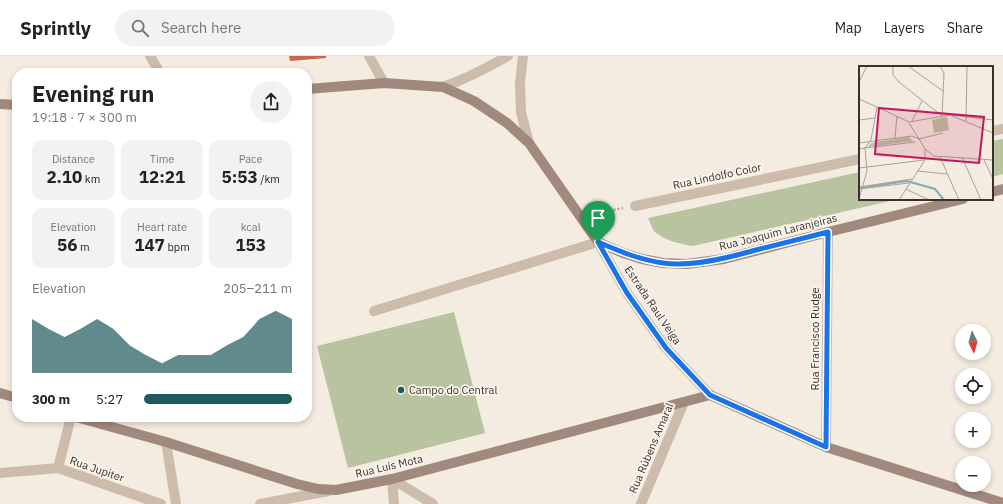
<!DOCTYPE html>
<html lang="en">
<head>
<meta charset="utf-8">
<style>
	:root { --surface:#fff; --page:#f2f2f2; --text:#222; --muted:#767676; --line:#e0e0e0; --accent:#1f5a5e }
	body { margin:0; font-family:"IBM Plex Sans",sans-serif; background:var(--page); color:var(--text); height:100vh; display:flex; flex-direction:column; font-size:15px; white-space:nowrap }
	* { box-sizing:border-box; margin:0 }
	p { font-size:13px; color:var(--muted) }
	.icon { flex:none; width:22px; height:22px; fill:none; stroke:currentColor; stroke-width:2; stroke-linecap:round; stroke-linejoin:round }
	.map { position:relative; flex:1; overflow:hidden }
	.details { position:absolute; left:12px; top:12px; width:300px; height:354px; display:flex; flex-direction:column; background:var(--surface); border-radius:16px; box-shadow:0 2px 6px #0003 }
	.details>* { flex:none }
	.needle { width:26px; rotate:175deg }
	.tools { position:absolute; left:955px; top:268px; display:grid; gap:8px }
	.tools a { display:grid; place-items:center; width:36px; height:36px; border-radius:50%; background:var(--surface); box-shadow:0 2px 6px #0003; font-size:20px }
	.pin { position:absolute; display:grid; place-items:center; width:34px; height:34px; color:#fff; margin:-41px -17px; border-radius:50% 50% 50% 0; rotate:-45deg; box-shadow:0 0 4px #0007 }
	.pin .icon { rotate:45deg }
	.round { display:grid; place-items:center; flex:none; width:42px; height:42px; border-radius:21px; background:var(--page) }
	.headline { display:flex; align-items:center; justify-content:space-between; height:68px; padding:0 20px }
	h1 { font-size:22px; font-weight:700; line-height:30px }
	.metrics { display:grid; grid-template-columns:repeat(3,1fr); gap:6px; height:68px; padding:4px 20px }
	.metrics div { display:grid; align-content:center; border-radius:10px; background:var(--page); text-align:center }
	.metrics b { font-size:17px; font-weight:700 }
	.metrics small { font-size:11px; font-weight:400 }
	.metrics p { font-size:11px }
	.chart { height:112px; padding:8px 20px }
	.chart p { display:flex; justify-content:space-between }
	.chart svg { width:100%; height:72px; margin-top:4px; fill:var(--accent); opacity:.7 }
	ul { padding:0 20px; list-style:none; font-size:13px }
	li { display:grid; grid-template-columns:64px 48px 1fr; align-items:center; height:30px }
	li i { height:10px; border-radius:5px; background:var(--accent) }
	header { display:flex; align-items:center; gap:24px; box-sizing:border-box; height:56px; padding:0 20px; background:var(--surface); border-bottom:1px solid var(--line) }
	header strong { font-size:19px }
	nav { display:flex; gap:22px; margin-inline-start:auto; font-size:14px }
	.search { width:280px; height:36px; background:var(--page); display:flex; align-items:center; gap:10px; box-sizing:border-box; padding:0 14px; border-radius:22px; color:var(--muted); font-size:15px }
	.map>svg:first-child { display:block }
	.green { fill:#b8c4a0 }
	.building { fill:#c8694b }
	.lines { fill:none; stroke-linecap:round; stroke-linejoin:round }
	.path { stroke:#b9a596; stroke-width:2.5; stroke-dasharray:2 2; stroke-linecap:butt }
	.minor { stroke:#cdbbac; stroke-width:10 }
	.tertiary { stroke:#cdbbac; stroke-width:10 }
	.secondary { stroke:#a18a7d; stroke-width:10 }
	.route-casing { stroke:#fff; stroke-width:8 }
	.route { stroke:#1a73e8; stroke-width:5 }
	.poi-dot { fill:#1f5a5e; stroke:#fbf5ee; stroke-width:1.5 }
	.labels { text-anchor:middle; stroke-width:3.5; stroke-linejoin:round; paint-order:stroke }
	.street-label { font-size:11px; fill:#3b302b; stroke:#fbf5ee }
	.poi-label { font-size:11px; fill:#3b302b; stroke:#fbf5ee; text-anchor:start }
	.inset-river { fill:none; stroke:#7fb0b2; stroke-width:2 }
	.inset-road { fill:none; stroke:#aaa098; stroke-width:1 }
	.view { fill:#c2185b; fill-opacity:0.15; stroke:#c2185b; stroke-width:2 }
	.inset-edge { fill:none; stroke:#3b302b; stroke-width:2 }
</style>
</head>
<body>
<header>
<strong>Sprintly</strong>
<div class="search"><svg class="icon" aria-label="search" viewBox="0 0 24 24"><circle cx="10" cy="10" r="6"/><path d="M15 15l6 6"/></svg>Search here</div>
<nav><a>Map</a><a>Layers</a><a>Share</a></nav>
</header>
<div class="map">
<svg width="1003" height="448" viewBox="0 0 1003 448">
	<rect width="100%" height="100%" fill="#f4ebe1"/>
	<path class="green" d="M1003,83V118L992,121V85Z
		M860,116V143H899L693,190C681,188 665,185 655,176C652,173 650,166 648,162Z
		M454,256L485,377L348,412L317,290Z"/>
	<path class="building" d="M289,0H326V2L290,5Z"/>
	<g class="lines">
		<path class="path" d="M594,158L623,152"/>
		<path class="minor" d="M150,0L160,17
			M369,0L384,27
			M992,75L1003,73
			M635,150L860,103
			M374,255L598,186L627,237L666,292L710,339
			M166,386L176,448
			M826,391L828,176
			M58,412L71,361
			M0,417L58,412L161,448
			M392,423L433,448
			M392,423L394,448
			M260,448L329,435
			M641,448L684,346"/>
		<path class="tertiary" d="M523,0L520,27L521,56L529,87
			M443,31C466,23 487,12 508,0"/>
		<path class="secondary" d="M307,33L384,27L443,31L474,45L507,67L529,87L598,186L623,197L642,203L663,207L687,208L724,203L828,176L963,143
			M0,48L17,49
			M992,136L1003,133
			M0,337L17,342
			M76,361L166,386L297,428L318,433L336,434L392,423L710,339L826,391L1003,447"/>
	</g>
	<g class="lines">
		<g class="route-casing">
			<path id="route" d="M828,176L826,391L710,339L666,292L627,237L598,186C619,195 640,204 663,207C692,211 728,202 756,194C780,188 804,182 828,176Z"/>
		</g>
		<use href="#route" class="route"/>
	</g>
	<circle class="poi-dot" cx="401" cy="334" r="4"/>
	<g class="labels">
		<g class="street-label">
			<text transform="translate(717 120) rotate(-12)" y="4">Rua Lindolfo Color</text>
			<text transform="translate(778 176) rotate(-14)" y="4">Rua Joaquim Laranjeiras</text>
			<text transform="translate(653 249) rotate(56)" y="4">Estrada Raul Veiga</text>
			<text transform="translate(815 283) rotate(-90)" y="4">Rua Francisco Rudge</text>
			<text transform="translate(651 392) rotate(-67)" y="4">Rua Rúbens Amaral</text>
			<text transform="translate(389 410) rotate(-13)" y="4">Rua Luís Mota</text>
			<text transform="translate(97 413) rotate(19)" y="4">Rua Jupiter</text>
		</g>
		<g class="poi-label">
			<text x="409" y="338">Campo do Central</text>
		</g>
	</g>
	<g transform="translate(859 10)">
		<rect width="134" height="134" fill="#f4ebe1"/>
		<path d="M88,51L90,64L75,67L73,54ZM50,71L54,75L9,81L12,77Z" fill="#b8c4a0"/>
		<path class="inset-river" d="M1,122L48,115L76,123L85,134"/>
		<path class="inset-road" d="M34,0V9L40,16L83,50M49,0L84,25M81,0L85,7L83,50M0,16L8,0M0,33L18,41M92,49L134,54M0,54L16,52M53,55L63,35M107,55L108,0M50,57L60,73L84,67M36,72L38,50M0,77L53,70L60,73L66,83L75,90L134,94M0,83L6,82L12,74L18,41L50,56L91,49L134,67M81,91L100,134M103,91L122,134M125,94L134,113M0,102L65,94M58,105L88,108M0,121L53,113M0,123L50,117M47,123L70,134M0,133L8,105L6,82L56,76M40,134L66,94V83"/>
		<path class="view" d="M20,42L125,51L120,97L16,88Z"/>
		<rect width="134" height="134" class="inset-edge"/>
	</g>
</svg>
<div class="tools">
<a><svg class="needle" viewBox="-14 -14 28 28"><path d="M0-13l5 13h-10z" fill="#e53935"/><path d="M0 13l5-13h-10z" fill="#767676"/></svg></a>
<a><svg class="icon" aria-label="locate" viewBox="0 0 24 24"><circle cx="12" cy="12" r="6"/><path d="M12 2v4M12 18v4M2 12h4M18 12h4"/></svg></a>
<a>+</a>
<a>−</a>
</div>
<div class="pin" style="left:598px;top:186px;background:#1e9e55"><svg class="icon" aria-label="arrive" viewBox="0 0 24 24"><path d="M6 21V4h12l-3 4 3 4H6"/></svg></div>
<section class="details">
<div class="headline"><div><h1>Evening run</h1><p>19:18 · 7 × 300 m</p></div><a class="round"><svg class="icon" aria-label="share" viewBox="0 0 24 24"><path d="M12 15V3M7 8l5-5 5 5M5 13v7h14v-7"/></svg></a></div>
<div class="metrics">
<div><p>Distance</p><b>2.10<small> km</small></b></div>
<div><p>Time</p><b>12:21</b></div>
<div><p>Pace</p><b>5:53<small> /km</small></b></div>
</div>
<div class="metrics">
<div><p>Elevation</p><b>56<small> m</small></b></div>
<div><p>Heart rate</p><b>147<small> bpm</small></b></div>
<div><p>kcal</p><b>153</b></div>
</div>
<div class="chart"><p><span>Elevation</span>205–211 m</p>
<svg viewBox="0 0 160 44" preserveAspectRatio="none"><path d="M0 44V11L10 17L20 22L30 17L40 11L50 17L60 27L70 33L80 38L90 33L100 33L110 33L120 27L130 22L140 11L150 6L160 11V44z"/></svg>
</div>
<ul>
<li><b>300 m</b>5:27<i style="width:100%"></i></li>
</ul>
</section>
</div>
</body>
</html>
